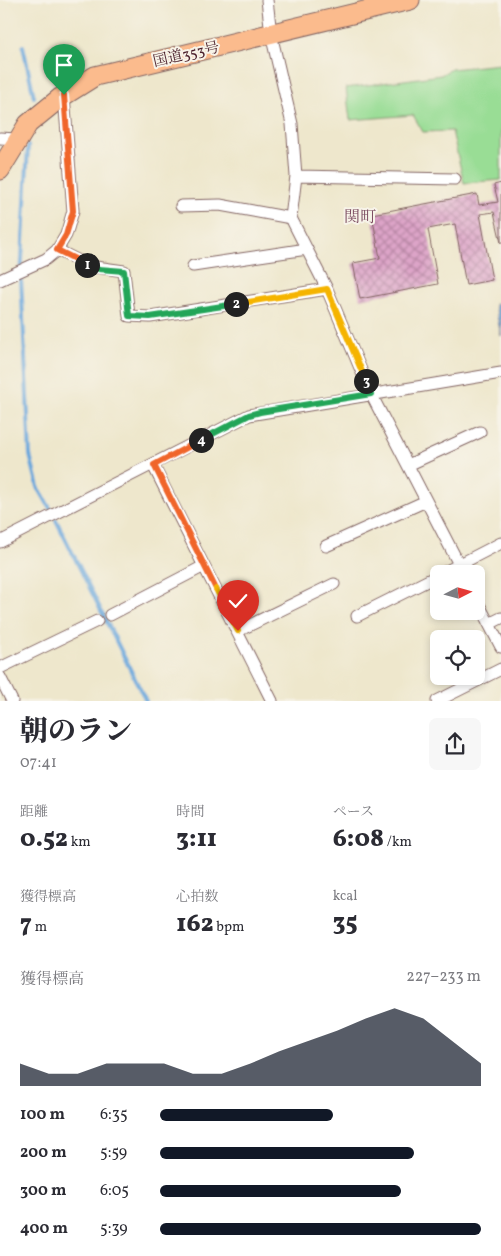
<!DOCTYPE html>
<html lang="ja">
<head>
<meta charset="utf-8">
<style>
	:root { --surface:#fff; --page:#f7f7f7; --text:#2b2b33; --muted:#7c7c81; --accent:#111827 }
	body { margin:0; font-family:Vollkorn,"Noto Serif JP",serif; background:var(--page); color:var(--text); height:100vh; display:flex; flex-direction:column; font-size:19px; white-space:nowrap }
	* { box-sizing:border-box; margin:0 }
	p { font-size:16px; color:var(--muted) }
	.icon { flex:none; width:28px; height:28px; fill:none; stroke:currentColor; stroke-width:2; stroke-linecap:round; stroke-linejoin:round }
	.map { position:relative; height:701px; overflow:hidden }
	.panel { display:flex; flex-direction:column; background:var(--surface); flex:1 }
	.panel>* { flex:none }
	.needle { width:32px; rotate:84deg }
	.tools { position:absolute; left:430px; top:565px; display:grid; gap:10px }
	.tools a { display:grid; place-items:center; width:55px; height:55px; border-radius:8px; background:var(--surface); box-shadow:0 2px 8px #0003; font-size:25px }
	.pin { position:absolute; display:grid; place-items:center; width:42px; height:42px; color:#fff; margin:-51px -21px; border-radius:50% 50% 50% 0; rotate:-45deg; box-shadow:0 0 5px #0007 }
	.pin .icon { rotate:45deg }
	.km { position:absolute; width:25px; height:25px; margin:-12px; border-radius:50%; background:#222; color:#fff; font-size:14px; line-height:25px; text-align:center }
	.round { display:grid; place-items:center; flex:none; width:52px; height:52px; border-radius:8px; background:var(--page) }
	.summary { display:flex; align-items:center; justify-content:space-between; height:85px; padding:0 20px }
	h1 { font-size:28px; font-weight:800; line-height:38px }
	.metrics { display:grid; grid-template-columns:repeat(3,1fr); gap:8px; height:85px; padding:5px 20px }
	.metrics div { display:grid; align-content:center }
	.metrics b { font-size:25px; font-weight:800 }
	.metrics small { font-size:14px; font-weight:400 }
	.metrics p { font-size:14px }
	.chart { height:140px; padding:10px 20px }
	.chart p { display:flex; justify-content:space-between }
	.chart svg { width:100%; height:90px; margin-top:5px; fill:var(--accent); opacity:.7 }
	ul { padding:0 20px; list-style:none; font-size:16px }
	li { display:grid; grid-template-columns:80px 60px 1fr; align-items:center; height:38px }
	li i { height:12px; border-radius:6px; background:var(--accent) }
	.map>svg:first-child { display:block }
	.grass { fill:#99dd95; stroke:#727e60 }
	.water { fill:#6aa7dc; stroke:#5a6384 }
	.lines { fill:none; stroke-linecap:round; stroke-linejoin:round }
	.stream { stroke:#6aa7dc; stroke-width:4 }
	.building { fill:url(#building-cross-hatch) }
	.minor-casing { stroke:#836563; stroke-width:13 }
	.trunk-casing { stroke:#836563; stroke-width:21 }
	.minor { stroke:#fff; stroke-width:11 }
	.trunk { stroke:#fbbb8d; stroke-width:19 }
	.split-1-casing { stroke:#fff; stroke-width:10 }
	.split-2-casing { stroke:#fff; stroke-width:10 }
	.split-3-casing { stroke:#fff; stroke-width:10 }
	.split-4-casing { stroke:#fff; stroke-width:10 }
	.split-5-casing { stroke:#fff; stroke-width:10 }
	.split-6-casing { stroke:#fff; stroke-width:10 }
	.split-1 { stroke:#f0652b; stroke-width:6 }
	.split-2 { stroke:#22a559; stroke-width:6 }
	.split-3 { stroke:#f5b400; stroke-width:6 }
	.split-4 { stroke:#22a559; stroke-width:6 }
	.split-5 { stroke:#f0652b; stroke-width:6 }
	.split-6 { stroke:#f5b400; stroke-width:6 }
	.labels { text-anchor:middle; stroke-width:4; stroke-linejoin:round; paint-order:stroke }
	.street-label { font-size:15px; fill:#4a1f2b; stroke:#f7f3e8 }
	.neighbourhood-label { font-size:16px; fill:#7d4e62; stroke:#f7f3e8 }
</style>
</head>
<body>
<div class="map">
<svg width="501" height="701" viewBox="0 0 501 701">
	<defs>
		<pattern id="building-cross-hatch" width="8" height="8" patternUnits="userSpaceOnUse" patternTransform="scale(1.25)"><rect width="8" height="8" fill="#dda4c8"/><path d="M0 0l8 8M0 8l8-8" fill="none" stroke="#b585a3"/></pattern>
	</defs>
	<rect width="100%" height="100%" fill="#f7f3e8"/>
	<filter id="ink" filterUnits="userSpaceOnUse"><feTurbulence type="fractalNoise" baseFrequency=".02" numOctaves="2"/><feDisplacementMap in="SourceGraphic" scale="10" xChannelSelector="R" yChannelSelector="G"/><feConvolveMatrix kernelMatrix="1 2 1 2 8 2 1 2 1" color-interpolation-filters="sRGB"/></filter>
	<filter id="wash" filterUnits="userSpaceOnUse"><feTurbulence type="fractalNoise" baseFrequency=".0096" numOctaves="4" result="noise"/><feDisplacementMap in="SourceGraphic" scale="20" xChannelSelector="R" yChannelSelector="G"/><feGaussianBlur stdDeviation="1.12" result="paint"/><feColorMatrix in="noise" values="0 0 0 0 0 0 0 0 0 0 0 0 0 0 0 0 0 1.4 0 .05"/><feComposite in="paint" operator="in"/></filter>
	<g filter="url(#wash)">
		<rect width="100%" height="100%" fill="#eee7cc"/>
		<path class="grass" d="M501,64V180L464,183L452,131L423,132L413,115L350,120L346,88L441,75L451,69Z"/>
		<path class="water" d="M501,303V336L495,304Z"/>
		<g class="lines">
			<path class="stream" d="M23,46L34,97
				M28,146L21,279L30,455L38,487L51,510
				M56,520L146,701"/>
		</g>
		<g id="blocks">
			<path class="building" d="M501,183V243L494,212L480,214L492,280L466,285L455,224L428,229L438,284L360,299L353,263L380,258L372,214L477,194L479,205L498,202L494,185Z"/>
		</g>
	</g>
	<g filter="url(#ink)">
		<use href="#blocks" fill-opacity="0" stroke="#836563" stroke-width="1"/>
		<g class="lines">
			<g class="minor-casing">
				<path id="minor" d="M267,0L271,34L292,124L296,176L291,218L327,289L371,394L464,574
					M0,138L17,139
					M296,176L455,179
					M181,206L220,205L291,218
					M57,250L89,266L124,271L129,316L150,317L327,289
					M193,266L307,249
					M0,280L46,259L57,250L66,235L73,211L64,95
					M153,465L272,701
					M408,465L480,432
					M0,542L249,415L501,373
					M326,546L426,501
					M441,574L501,543
					M476,599L501,647
					M110,615L204,566
					M357,616L439,575
					M489,624L501,618
					M238,631L334,584
					M0,668L97,621
					M0,677L12,701
					M437,701L501,669"/>
			</g>
			<g class="trunk-casing">
				<path id="trunk" d="M0,170L28,124L60,98L95,76L410,0"/>
			</g>
			<use href="#minor" class="minor"/>
			<use href="#trunk" class="trunk"/>
		</g>
	</g>
	<g class="lines" filter="url(#ink)">
		<g class="split-1-casing">
			<path id="split-1" d="M64,95L73,211L66,235L57,250L87,265"/>
		</g>
		<g class="split-2-casing">
			<path id="split-2" d="M87,265L99,269L124,271L129,316L150,317L236,304"/>
		</g>
		<g class="split-3-casing">
			<path id="split-3" d="M236,304L327,289L366,381"/>
		</g>
		<g class="split-4-casing">
			<path id="split-4" d="M201,440L249,415L260,412L371,394L366,381"/>
		</g>
		<g class="split-5-casing">
			<path id="split-5" d="M201,440L154,465L216,589"/>
		</g>
		<g class="split-6-casing">
			<path id="split-6" d="M216,589L238,631"/>
		</g>
		<use href="#split-1" class="split-1"/>
		<use href="#split-2" class="split-2"/>
		<use href="#split-3" class="split-3"/>
		<use href="#split-4" class="split-4"/>
		<use href="#split-5" class="split-5"/>
		<use href="#split-6" class="split-6"/>
	</g>
	<g class="labels">
		<g class="street-label">
			<text transform="translate(186 54) rotate(-13)" y="5">国道353号</text>
		</g>
		<g class="neighbourhood-label">
			<text x="360" y="222">関町</text>
		</g>
	</g>
</svg>
<div class="tools">
<a><svg class="needle" viewBox="-14 -14 28 28"><path d="M0-13l5 13h-10z" fill="#e53935"/><path d="M0 13l5-13h-10z" fill="#7c7c81"/></svg></a>
<a><svg class="icon" aria-label="locate" viewBox="0 0 24 24"><circle cx="12" cy="12" r="6"/><path d="M12 2v4M12 18v4M2 12h4M18 12h4"/></svg></a>
</div>
<div class="pin" style="left:64px;top:95px;background:#1e9e55"><svg class="icon" aria-label="arrive" viewBox="0 0 24 24"><path d="M6 21V4h12l-3 4 3 4H6"/></svg></div>
<div class="pin" style="left:238px;top:631px;background:#d93025"><svg class="icon" aria-label="check" viewBox="0 0 24 24"><path d="M5 12l5 5 9-10"/></svg></div>
<b class="km" style="left:87px;top:265px">1</b>
<b class="km" style="left:236px;top:304px">2</b>
<b class="km" style="left:366px;top:381px">3</b>
<b class="km" style="left:201px;top:440px">4</b>
</div>
<section class="panel">
<div class="summary"><div><h1>朝のラン</h1><p>07:41</p></div><a class="round"><svg class="icon" aria-label="share" viewBox="0 0 24 24"><path d="M12 15V3M7 8l5-5 5 5M5 13v7h14v-7"/></svg></a></div>
<div class="metrics">
<div><p>距離</p><b>0.52<small> km</small></b></div>
<div><p>時間</p><b>3:11</b></div>
<div><p>ペース</p><b>6:08<small> /km</small></b></div>
</div>
<div class="metrics">
<div><p>獲得標高</p><b>7<small> m</small></b></div>
<div><p>心拍数</p><b>162<small> bpm</small></b></div>
<div><p>kcal</p><b>35</b></div>
</div>
<div class="chart"><p><span>獲得標高</span>227–233 m</p>
<svg viewBox="0 0 160 44" preserveAspectRatio="none"><path d="M0 44V33L10 38L20 38L30 33L40 33L50 33L60 38L70 38L80 33L90 27L100 22L110 17L120 11L130 6L140 11L150 22L160 33V44z"/></svg>
</div>
<ul>
<li><b>100 m</b>6:35<i style="width:54%"></i></li>
<li><b>200 m</b>5:59<i style="width:79%"></i></li>
<li><b>300 m</b>6:05<i style="width:75%"></i></li>
<li><b>400 m</b>5:39<i style="width:100%"></i></li>
</ul>
</section>
</body>
</html>
